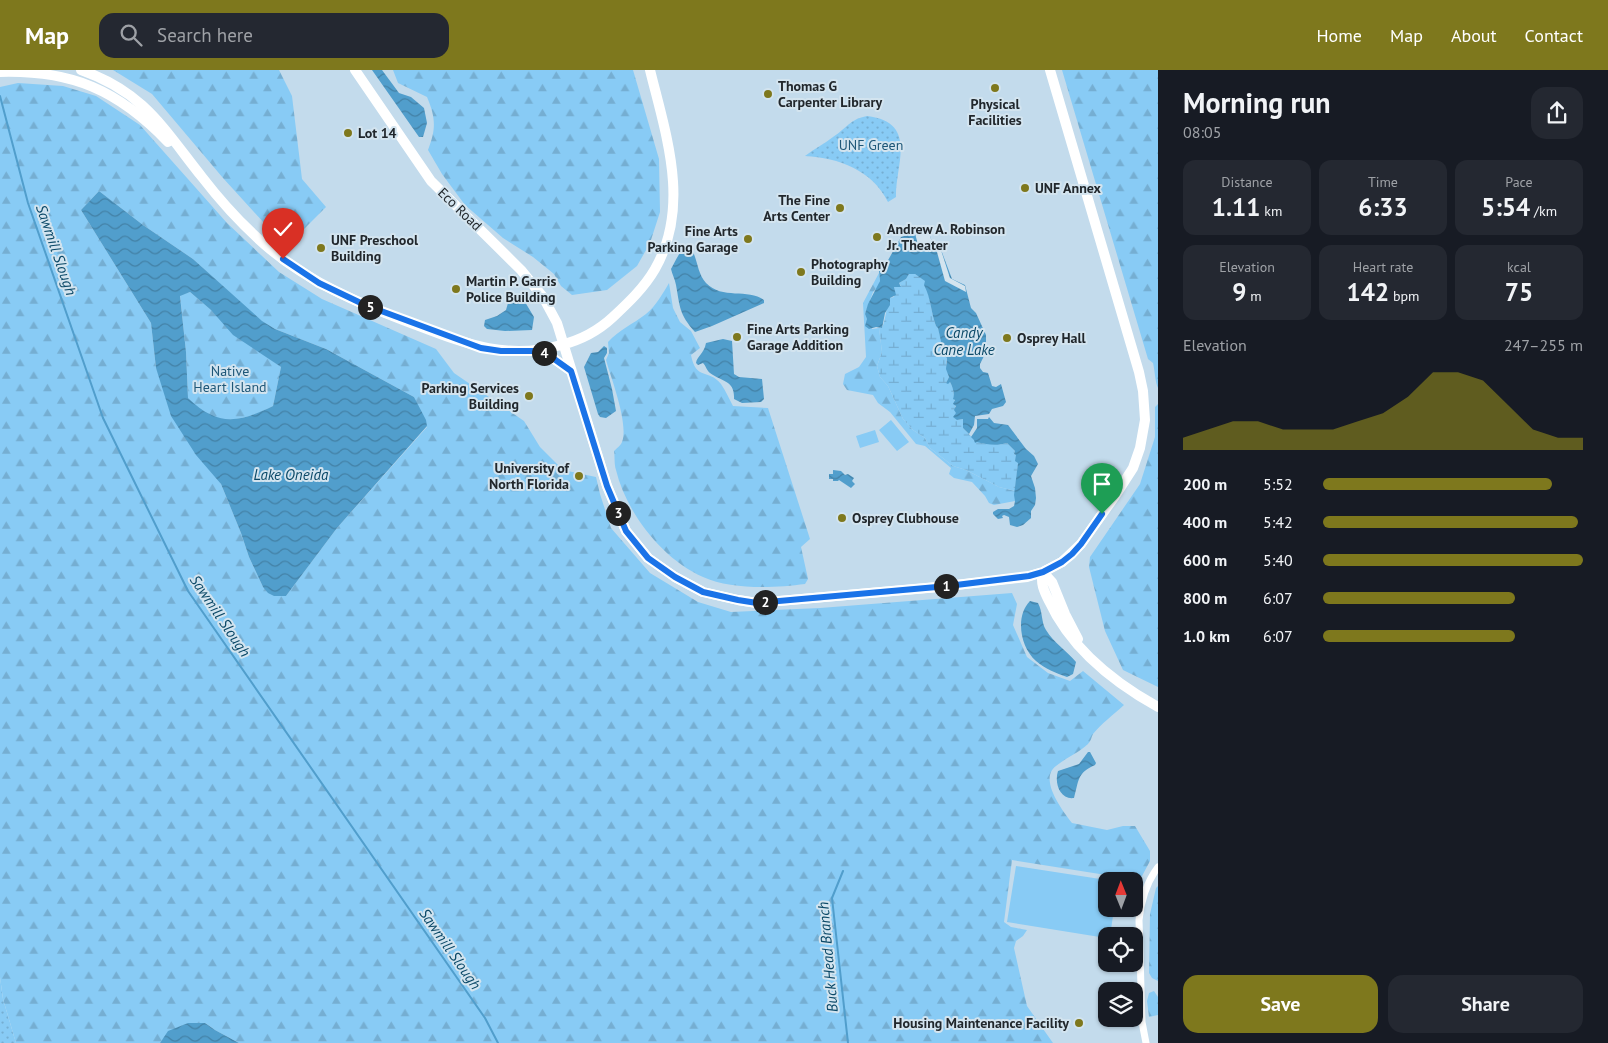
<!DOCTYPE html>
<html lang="en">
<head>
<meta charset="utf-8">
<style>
	:root { --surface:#171b24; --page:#242831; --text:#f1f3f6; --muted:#9ea1a6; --accent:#7e781d }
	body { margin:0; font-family:"PT Sans",sans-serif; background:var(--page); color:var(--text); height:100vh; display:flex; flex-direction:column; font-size:19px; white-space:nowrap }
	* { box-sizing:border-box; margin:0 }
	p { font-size:16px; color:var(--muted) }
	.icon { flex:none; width:28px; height:28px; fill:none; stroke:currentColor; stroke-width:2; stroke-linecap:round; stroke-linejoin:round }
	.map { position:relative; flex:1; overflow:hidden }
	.drawer { display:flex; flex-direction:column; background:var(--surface); width:450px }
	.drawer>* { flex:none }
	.needle { width:32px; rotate:359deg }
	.buttons { position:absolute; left:1098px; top:802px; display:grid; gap:10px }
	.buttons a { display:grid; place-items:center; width:45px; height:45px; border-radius:10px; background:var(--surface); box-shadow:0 1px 4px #0004; font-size:25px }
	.pin { position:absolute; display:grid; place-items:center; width:42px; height:42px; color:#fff; margin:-51px -21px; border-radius:50% 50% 50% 0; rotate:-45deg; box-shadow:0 0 5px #0007 }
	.pin .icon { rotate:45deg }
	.km { position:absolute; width:25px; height:25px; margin:-12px; border-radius:50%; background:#222; color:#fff; font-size:14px; line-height:25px; text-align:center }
	.round { display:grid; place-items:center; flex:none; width:52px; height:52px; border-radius:15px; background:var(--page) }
	.headline { display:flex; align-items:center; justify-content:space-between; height:85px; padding:0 25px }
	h1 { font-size:28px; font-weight:600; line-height:38px }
	.metrics { display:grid; grid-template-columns:repeat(3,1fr); gap:8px; height:85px; padding:5px 25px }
	.metrics div { display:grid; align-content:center; border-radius:12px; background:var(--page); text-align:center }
	.metrics b { font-size:25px; font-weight:600 }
	.metrics small { font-size:14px; font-weight:400 }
	.metrics p { font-size:14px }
	.chart { height:140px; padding:10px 25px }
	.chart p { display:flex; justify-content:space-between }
	.chart svg { width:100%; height:90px; margin-top:5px; fill:var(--accent); opacity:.7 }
	.cta { display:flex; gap:10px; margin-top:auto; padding:10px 25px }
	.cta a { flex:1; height:58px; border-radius:15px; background:var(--accent); color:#fff; font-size:20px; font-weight:600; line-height:58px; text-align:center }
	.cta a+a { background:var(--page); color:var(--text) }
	ul { padding:0 25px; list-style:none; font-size:16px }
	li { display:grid; grid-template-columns:80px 60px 1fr; align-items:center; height:38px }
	li i { height:12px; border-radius:6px; background:var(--accent) }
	header { display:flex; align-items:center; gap:30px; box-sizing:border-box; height:70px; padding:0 25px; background:var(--accent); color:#fff }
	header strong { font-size:24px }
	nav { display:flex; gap:28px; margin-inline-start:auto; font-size:18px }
	.search { width:350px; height:45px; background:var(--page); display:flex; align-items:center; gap:12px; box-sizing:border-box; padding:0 18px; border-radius:15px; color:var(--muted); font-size:19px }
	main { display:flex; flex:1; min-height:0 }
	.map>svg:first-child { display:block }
	.built { fill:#c3dbec; fill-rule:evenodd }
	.grass { fill:url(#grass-dots) }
	.forest { fill:url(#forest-firs); fill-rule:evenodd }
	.wetland { fill:url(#wetland-marsh) }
	.garden { fill:#88cbf5 }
	.water { fill:url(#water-waves); fill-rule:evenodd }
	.pier { fill:#d3e4ef }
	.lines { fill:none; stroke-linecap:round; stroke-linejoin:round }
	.stream { stroke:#519ecc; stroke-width:2 }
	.street { stroke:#fff; stroke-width:7 }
	.secondary { stroke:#fff; stroke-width:10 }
	.route-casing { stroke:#fff; stroke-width:10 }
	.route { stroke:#1a73e8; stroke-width:6 }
	.poi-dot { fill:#7e781d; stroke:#d3e4ef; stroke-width:2 }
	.labels { text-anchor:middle; stroke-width:4; stroke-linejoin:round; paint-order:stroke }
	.poi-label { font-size:14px; font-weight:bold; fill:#21272c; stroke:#d3e4ef; text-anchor:start }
	.park-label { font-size:14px; fill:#1e5778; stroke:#d3e4ef }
	.street-label { font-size:14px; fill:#21272c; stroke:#d3e4ef }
	.water-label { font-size:15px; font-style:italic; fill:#0b4968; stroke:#d3e4ef }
</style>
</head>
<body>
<header>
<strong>Map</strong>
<div class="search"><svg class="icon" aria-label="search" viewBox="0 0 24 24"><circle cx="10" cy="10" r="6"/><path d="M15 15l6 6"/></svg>Search here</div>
<nav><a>Home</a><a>Map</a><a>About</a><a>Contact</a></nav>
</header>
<main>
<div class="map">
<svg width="1158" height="973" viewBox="0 0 1158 973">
	<defs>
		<pattern id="grass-dots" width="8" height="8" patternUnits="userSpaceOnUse" patternTransform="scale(1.25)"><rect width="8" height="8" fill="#88cbf5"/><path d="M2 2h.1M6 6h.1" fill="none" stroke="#75aed2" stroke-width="1.8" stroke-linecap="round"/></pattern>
		<pattern id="forest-firs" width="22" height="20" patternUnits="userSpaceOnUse" patternTransform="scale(1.25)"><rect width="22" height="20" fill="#88cbf5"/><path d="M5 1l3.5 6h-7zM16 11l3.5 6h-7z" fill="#75aed2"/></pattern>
		<pattern id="wetland-marsh" width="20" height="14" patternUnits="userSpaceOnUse" patternTransform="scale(1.25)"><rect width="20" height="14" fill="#88cbf5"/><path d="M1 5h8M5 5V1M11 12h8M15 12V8" fill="none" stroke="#75aed2"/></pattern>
		<pattern id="water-waves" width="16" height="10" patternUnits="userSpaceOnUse" patternTransform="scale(1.25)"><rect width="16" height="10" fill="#519ecc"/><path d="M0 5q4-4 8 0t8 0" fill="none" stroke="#4381a6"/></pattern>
	</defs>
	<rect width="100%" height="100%" fill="#d3e4ef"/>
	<path class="built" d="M0,0H1158V973H16L0,907ZM1106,811H1134V839H1106ZM1106,866H1134V894H1106ZM1106,921H1134V949H1106Z"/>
	<path class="grass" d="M867,46C919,52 895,95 896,127L888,132C872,100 839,88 805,86C814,79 824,74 833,67C847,58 850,49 867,46Z
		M0,907L3,929L16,973H0Z"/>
	<path class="forest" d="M113,0H279L292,26L302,109L326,137L288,175L275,165L223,108L152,24Z
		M393,0H633L659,89L660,142L650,173L637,196L607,220L572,225L561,216L554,204L533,187L503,168L465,135L442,104L428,80C436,59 436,48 427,27L398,13Z
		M1062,0H1158V318C1155,312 1155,301 1153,293L1148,289Z
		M18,13L63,16L96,26L140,55L227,153L279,202L322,229L436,279L454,303L524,351L540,377L563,400L596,407L600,424L611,458L650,503L698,532L731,542L820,538L1012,523L1017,534L1013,555L1027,587L1048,603L1070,611L1083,601L1124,635C1114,644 1101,654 1093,664C1091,668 1091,671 1088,674C1078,683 1066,688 1056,696C1038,709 1063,741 1072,753L1107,760L1123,756H1135L1150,781V791L1134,821V811H1125V808L1012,790L1004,852L1011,857L1027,860L1023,866L1016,871L1014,878L1027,936L1053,973H239L215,960L205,953C184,953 173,956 160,973H16L3,929L0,907V17ZM99,121L143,155L193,189L261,251L275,259L326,279L414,327L427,357L337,458L286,526L263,517L249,487L241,463L221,414L156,298L151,253L81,140Z
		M879,203L880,211L878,217L873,222L865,244L872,259L879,258L882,282L877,296L880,307L888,316L903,349L913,360L925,368L930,378L953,396L966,400L999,417L1015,421V431L994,435L989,433L985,426L972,412L954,408L949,404L951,398L925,376L916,374L890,342L878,333L873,325L847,320L843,314L845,304L859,297L866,287L863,233Z
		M669,213L673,238L680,252L691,261L700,278L691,285C696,311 708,298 721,314C726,321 729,329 733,336L768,338L810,469L801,477L808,509L805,514C775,518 731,520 703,507C662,489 626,442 616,400C614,394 615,387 614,381C616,379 621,375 622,372C629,354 611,308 606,290L609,283L608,272C619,260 633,254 646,244C656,236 663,223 669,213Z
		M190,222L262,283L281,297L273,336C249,348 228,356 202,342C197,339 192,332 188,328L186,282L180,225Z
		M1158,334V617L1123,600L1105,561L1089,497L1090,487L1140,414L1155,367V337Z
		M1158,816V911L1152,908L1149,903L1150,844L1156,818Z
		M1154,921L1158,927V945L1149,947L1147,931L1149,923Z"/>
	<path class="wetland" d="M909,204H915L926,211L925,215C931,228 931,243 936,256L938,257L944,285L947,288L946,293L949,307L946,313L950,312L953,318L957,350L963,349V358C973,368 976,374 991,374C997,374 1001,375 1007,373L1015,381L1014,384L1016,385L1018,393L1015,421L999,417L966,400L953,396L930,378L925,368L913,360L903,349L888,316L880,307L877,296L882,282L879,258H882C886,248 886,238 890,228L894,227L895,222L894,217L901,216L899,213L906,209Z"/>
	<path class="garden" d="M891,350L909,372L897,381L879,360Z
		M875,360L879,372L860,378L856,366Z
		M1016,796L1113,811H1106V839H1114L1110,866H1106V868L1007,852Z"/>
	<path class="water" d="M372,0H382L399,23L411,27L424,38L427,53L423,67H419Z
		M99,121L143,155L193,189L262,251L275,259L326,279L414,327L426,350L427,356L337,458L286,526H274L268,523L263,517L249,487L241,463L221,414L196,385L171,346L156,298L151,253L81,140ZM190,222L211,240L233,265L281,297L273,336C238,353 218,357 188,328L186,282L180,226Z
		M924,160L929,163L932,172L940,177L952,209L965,215L971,238L976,243L986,265V282L980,294V298L983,302L988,303L992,316L996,317L1001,314L1006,332L1003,336L992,339L989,344L975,346L974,355L969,364L963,358V349L957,350L953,347L956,343L954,340L956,336L953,334L955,330L953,329C955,325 953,317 950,312L948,314L946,313L949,307L946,299L947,288L944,285L938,258L936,256C931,243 931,228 924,215L925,211L915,204H909L906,209L899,213L901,217H894L896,225L890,228V235L885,243L882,258L876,257L869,259L865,256L867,249L865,244L868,234L880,211L879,201H882L901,167Z
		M688,174C698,185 696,202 706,213C722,230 748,218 764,230V233L712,256L695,262C679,244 680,237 676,215C675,209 672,204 671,199C675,192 681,178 688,174Z
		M515,225L522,227L534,247L532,260L505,261L487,259L484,256L485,250L497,246L506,240L510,226Z
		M723,269L732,271L734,304L739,307L762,309L764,329L761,332L742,333L734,329C735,310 722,312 710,303C707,301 706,296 703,293L698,295L696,293C697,286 704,284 706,273Z
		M604,276L607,278V283L604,288L612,319L616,341L606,348L600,347L598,344L584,297L591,283L598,282Z
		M989,347L994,353L1008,355L1026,379L1034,386L1038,394L1031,406L1035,418L1036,428L1035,435L1031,441V448L1023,455L1017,457L1010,455L1009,447L1004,445L1002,446L1003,448L998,449L993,444V442L998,439H1009L1014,436L1015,431L1014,425L1018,393L1015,391L1016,385L1014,384L1015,381L1007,373C997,376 988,375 977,372L975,373L974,370L971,367L977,358V349H988Z
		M833,400L841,401L845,405L848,404L854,408L852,411L855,414L851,418L839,410L838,411H833V409H829V404H833Z
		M1030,531L1038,533C1043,542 1041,552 1046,560C1054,573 1067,581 1076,592L1073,604L1067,607C1056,603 1045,599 1036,591C1020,577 1015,546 1030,531Z
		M1088,682H1090L1096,693L1095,695C1077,703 1079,710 1074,728C1060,730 1054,713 1058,701L1079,694Z
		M188,953H205L215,960L239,973H160L168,961Z"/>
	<path class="pier" d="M924,160L929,163L932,172L940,177L950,208L965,216L966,222L945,211L937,182L928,177L925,178L918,175L915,163Z"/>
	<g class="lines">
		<path class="stream" d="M0,26L28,133L103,348L188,521L485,948L498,973
			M843,801L832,828L848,973"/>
		<path class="street" d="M1146,973L1142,952L1139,850C1141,830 1146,813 1158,797"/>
		<path class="secondary" d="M81,0C144,22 163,58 202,107C222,133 245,158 271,180C310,212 356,232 403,250C457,270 502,292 561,275C581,270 598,261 613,247C628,233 644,218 655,199C691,136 666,65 650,0
			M355,0L431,111L521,200L543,227L557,253L607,416L626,461L648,488L675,507L703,522L738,530L757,533L939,517L1027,507L1043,502L1062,492L1081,474L1115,426L1133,398L1140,378L1145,350L1143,321L1139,302L1050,0
			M0,2C72,0 118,20 168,72
			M539,281L550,286L571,301
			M1043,502C1040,513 1044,521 1049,531C1071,579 1113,612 1158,637
			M1043,502L1052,512L1065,544L1078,569"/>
	</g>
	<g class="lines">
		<g class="route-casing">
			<path id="route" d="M283,189L319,213L365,235L481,278L501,281H538L550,286L571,301L607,416L626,461L648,488L675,507L703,522L738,530L757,533L948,516L1029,506L1043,502L1062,492L1072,484L1081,474L1102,444"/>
		</g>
		<use href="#route" class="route"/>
	</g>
	<g class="poi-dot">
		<circle cx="995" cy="18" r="5"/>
		<circle cx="768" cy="24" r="5"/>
		<circle cx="348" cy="63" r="5"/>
		<circle cx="1025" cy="118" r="5"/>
		<circle cx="840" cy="138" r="5"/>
		<circle cx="877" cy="167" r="5"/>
		<circle cx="748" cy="169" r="5"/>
		<circle cx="321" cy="178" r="5"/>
		<circle cx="801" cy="202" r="5"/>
		<circle cx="456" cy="219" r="5"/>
		<circle cx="737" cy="267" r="5"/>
		<circle cx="1007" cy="268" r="5"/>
		<circle cx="529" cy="326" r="5"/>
		<circle cx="579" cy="406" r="5"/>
		<circle cx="842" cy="448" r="5"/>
		<circle cx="1079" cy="953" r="5"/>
	</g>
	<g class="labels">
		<g class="poi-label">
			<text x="778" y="21">Thomas G<tspan x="778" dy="16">Carpenter Library</tspan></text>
			<text x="995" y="39" text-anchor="middle">Physical<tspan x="995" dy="16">Facilities</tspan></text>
			<text x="358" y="68">Lot 14</text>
			<text x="1035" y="123">UNF Annex</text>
			<text x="830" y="135" text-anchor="end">The Fine<tspan x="830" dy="16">Arts Center</tspan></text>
			<text x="887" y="164">Andrew A. Robinson<tspan x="887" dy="16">Jr. Theater</tspan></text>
			<text x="738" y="166" text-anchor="end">Fine Arts<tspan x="738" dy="16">Parking Garage</tspan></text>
			<text x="331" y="175">UNF Preschool<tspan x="331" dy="16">Building</tspan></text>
			<text x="811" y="199">Photography<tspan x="811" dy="16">Building</tspan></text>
			<text x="466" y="216">Martin P. Garris<tspan x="466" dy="16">Police Building</tspan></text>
			<text x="747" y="264">Fine Arts Parking<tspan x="747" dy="16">Garage Addition</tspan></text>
			<text x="1017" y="273">Osprey Hall</text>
			<text x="519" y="323" text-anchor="end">Parking Services<tspan x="519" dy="16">Building</tspan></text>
			<text x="569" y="403" text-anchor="end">University of<tspan x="569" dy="16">North Florida</tspan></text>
			<text x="852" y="453">Osprey Clubhouse</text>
			<text x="1069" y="958" text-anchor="end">Housing Maintenance Facility</text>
		</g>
		<g class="park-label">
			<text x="871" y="80">UNF Green</text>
			<text x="230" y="306">Native<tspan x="230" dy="16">Heart Island</tspan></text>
		</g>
		<g class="street-label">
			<text transform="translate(460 139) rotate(44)" y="5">Eco Road</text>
		</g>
		<g class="water-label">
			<text transform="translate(56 180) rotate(71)" y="5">Sawmill Slough</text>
			<text x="964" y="268">Candy<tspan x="964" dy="17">Cane Lake</tspan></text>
			<text x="291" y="410">Lake Oneida</text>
			<text transform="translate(220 546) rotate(56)" y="5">Sawmill Slough</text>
			<text transform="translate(450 879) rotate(55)" y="5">Sawmill Slough</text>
			<text transform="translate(828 887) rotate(-95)" y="5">Buck Head Branch</text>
		</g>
	</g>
</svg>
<div class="buttons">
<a><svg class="needle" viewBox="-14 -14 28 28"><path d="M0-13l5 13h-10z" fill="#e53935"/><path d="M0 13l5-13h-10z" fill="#9ea1a6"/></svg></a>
<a><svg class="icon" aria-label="locate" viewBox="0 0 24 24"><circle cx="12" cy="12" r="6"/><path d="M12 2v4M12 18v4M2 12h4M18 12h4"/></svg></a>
<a><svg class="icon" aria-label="layers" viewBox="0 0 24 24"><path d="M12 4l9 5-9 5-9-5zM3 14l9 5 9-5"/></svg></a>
</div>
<div class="pin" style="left:1102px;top:444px;background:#1e9e55"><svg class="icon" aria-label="arrive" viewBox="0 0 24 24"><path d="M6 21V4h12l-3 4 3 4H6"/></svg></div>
<div class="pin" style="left:283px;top:189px;background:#d93025"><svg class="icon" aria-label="check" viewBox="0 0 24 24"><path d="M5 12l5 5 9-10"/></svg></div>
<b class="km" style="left:946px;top:516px">1</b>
<b class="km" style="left:765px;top:532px">2</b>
<b class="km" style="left:618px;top:443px">3</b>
<b class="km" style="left:544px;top:283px">4</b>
<b class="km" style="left:370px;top:237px">5</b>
</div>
<section class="drawer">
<div class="headline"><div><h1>Morning run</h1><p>08:05</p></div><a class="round"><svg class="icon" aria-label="share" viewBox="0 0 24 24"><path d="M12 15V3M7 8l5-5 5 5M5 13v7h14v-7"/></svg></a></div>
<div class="metrics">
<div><p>Distance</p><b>1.11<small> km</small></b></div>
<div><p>Time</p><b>6:33</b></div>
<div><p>Pace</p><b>5:54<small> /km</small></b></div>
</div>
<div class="metrics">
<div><p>Elevation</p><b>9<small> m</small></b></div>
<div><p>Heart rate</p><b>142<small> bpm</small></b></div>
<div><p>kcal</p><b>75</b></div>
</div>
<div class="chart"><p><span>Elevation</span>247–255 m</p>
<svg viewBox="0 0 160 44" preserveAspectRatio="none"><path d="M0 44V38L10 34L20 30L30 30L40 34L50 34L60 34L70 30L80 26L90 18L100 6L110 6L120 10L130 22L140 34L150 38L160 38V44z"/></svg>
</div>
<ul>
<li><b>200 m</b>5:52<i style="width:88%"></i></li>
<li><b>400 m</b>5:42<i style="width:98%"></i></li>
<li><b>600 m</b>5:40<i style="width:100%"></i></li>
<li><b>800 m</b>6:07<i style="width:74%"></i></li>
<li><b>1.0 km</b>6:07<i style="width:74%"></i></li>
</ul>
<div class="cta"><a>Save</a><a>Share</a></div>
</section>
</main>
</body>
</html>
